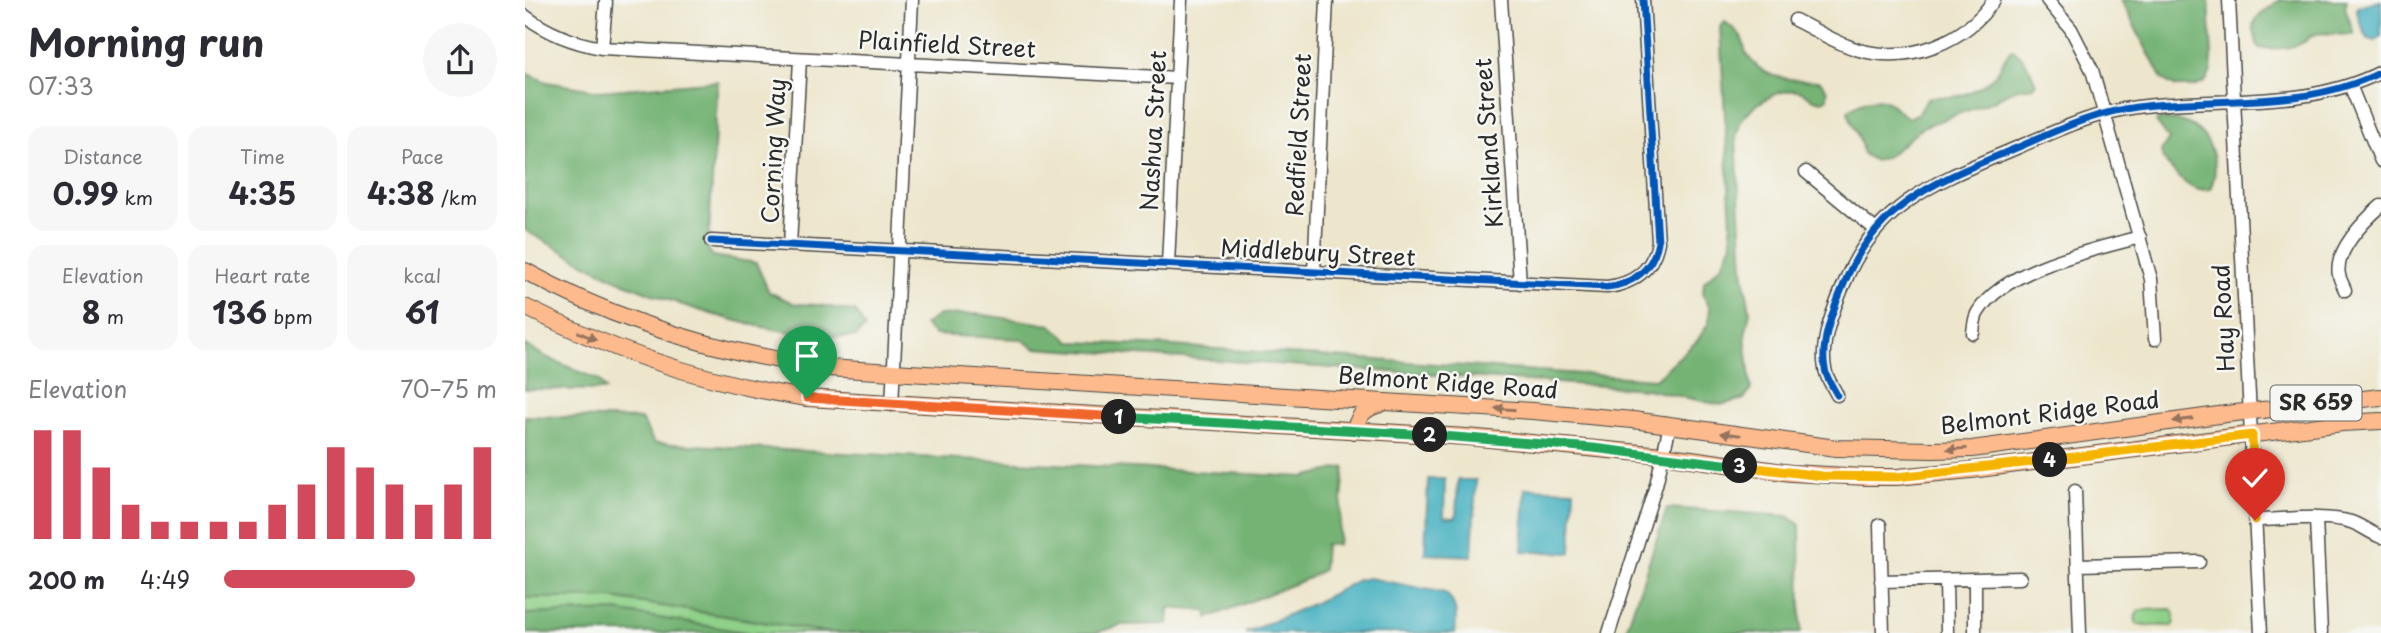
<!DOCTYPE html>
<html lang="en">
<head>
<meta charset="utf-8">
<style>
	:root { --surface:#fff; --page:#f7f7f7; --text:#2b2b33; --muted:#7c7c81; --accent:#d1495b }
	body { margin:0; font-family:"Playpen Sans",sans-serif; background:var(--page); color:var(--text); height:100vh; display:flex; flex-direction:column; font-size:26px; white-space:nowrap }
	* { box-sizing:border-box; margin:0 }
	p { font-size:23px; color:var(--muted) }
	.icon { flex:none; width:38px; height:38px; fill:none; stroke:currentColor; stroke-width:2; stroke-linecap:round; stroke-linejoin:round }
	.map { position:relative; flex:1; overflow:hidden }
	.panel { display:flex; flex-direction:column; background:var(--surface); width:525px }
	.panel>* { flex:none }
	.pin { position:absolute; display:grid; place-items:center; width:60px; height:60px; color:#fff; margin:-72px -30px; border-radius:50% 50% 50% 0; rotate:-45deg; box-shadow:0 0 7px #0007 }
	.pin .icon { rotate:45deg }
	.km { position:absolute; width:35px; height:35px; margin:-18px; border-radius:50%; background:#222; color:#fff; font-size:19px; line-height:35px; text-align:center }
	.round { display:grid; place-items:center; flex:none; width:74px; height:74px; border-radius:37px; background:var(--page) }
	.overview { display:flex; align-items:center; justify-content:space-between; height:119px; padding:0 28px }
	h1 { font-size:38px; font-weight:700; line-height:52px }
	.figures { display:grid; grid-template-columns:repeat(3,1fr); gap:10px; height:119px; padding:7px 28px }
	.figures div { display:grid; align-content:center; border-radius:18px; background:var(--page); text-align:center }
	.figures b { font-size:30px; font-weight:700 }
	.figures small { font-size:19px; font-weight:400 }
	.figures p { font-size:19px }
	.chart { height:196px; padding:14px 28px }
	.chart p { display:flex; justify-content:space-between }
	.chart svg { width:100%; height:126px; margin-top:7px; stroke:var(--accent); stroke-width:6 }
	ul { padding:0 28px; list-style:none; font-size:23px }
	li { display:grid; grid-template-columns:112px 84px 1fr; align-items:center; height:52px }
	li i { height:18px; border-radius:9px; background:var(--accent) }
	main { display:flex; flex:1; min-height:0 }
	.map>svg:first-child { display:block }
	.green { fill:#90d189; stroke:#5e7e5a; stroke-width:2 }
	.forest { fill:#74b375; stroke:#506f50; stroke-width:2 }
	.water { fill:#41afbf; stroke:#366d75; stroke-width:2 }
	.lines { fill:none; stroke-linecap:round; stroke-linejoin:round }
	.minor-casing { stroke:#484743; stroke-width:15 }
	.major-casing { stroke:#484743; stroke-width:18 }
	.minor { stroke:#fff; stroke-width:12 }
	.major { stroke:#fcba8d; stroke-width:16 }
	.cycleway-casing { stroke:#f6f6f2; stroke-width:11 }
	.cycleway { stroke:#0057b8; stroke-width:7 }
	.oneway { fill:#94725c }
	.split-1-casing { stroke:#fff; stroke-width:14 }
	.split-2-casing { stroke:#fff; stroke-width:14 }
	.split-3-casing { stroke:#fff; stroke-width:14 }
	.split-4-casing { stroke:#fff; stroke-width:14 }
	.split-5-casing { stroke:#fff; stroke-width:14 }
	.split-1 { stroke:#f0652b; stroke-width:9 }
	.split-2 { stroke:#22a559; stroke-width:9 }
	.split-3 { stroke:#22a559; stroke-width:9 }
	.split-4 { stroke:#f5b400; stroke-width:9 }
	.split-5 { stroke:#f5b400; stroke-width:9 }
	.labels { text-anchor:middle; stroke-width:5; stroke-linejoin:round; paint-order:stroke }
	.shield { fill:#f6f6f2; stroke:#686867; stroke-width:2 }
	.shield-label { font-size:21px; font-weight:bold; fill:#2b2b2b }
	.street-label { font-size:23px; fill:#2b2b2b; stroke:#f6f6f2 }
</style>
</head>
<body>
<main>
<section class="panel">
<div class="overview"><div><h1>Morning run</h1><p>07:33</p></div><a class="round"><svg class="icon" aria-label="share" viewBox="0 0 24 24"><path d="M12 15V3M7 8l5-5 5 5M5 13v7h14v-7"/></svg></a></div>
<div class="figures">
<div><p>Distance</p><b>0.99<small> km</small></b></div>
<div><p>Time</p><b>4:35</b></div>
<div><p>Pace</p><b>4:38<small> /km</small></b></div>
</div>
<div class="figures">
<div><p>Elevation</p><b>8<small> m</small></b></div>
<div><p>Heart rate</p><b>136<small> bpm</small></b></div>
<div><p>kcal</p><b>61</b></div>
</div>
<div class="chart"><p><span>Elevation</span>70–75 m</p>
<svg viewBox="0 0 160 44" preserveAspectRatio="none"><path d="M5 44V6M15 44V6M25 44V19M35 44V32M45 44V38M55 44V38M65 44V38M75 44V38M85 44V32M95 44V25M105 44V12M115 44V19M125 44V25M135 44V32M145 44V25M155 44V12"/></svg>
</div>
<ul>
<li><b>200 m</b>4:49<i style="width:70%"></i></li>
</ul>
</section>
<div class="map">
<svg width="1856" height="633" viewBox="0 0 1856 633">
	<rect width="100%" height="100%" fill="#f6f6f2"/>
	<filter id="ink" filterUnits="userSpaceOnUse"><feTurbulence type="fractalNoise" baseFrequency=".0143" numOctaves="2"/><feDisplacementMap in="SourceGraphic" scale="14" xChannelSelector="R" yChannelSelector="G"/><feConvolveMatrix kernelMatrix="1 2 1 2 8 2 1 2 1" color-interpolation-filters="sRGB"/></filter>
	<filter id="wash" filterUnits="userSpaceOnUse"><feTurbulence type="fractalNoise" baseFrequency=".00686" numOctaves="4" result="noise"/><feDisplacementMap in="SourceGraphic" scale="28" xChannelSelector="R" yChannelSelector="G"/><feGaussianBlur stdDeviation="1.57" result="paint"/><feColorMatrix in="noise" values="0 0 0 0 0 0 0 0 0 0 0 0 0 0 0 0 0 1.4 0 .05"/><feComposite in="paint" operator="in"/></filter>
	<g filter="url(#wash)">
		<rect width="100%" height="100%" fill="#ede6cc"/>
		<path class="green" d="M0,598H87L306,633H0Z
			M1646,609C1651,614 1651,621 1648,626L1613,625C1609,620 1610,615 1614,610Z"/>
		<path class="forest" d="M1596,0H1684L1687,57L1686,72L1680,82L1668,87H1651L1637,79Z
			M1754,0H1822L1820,7L1829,34C1816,37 1804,31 1791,34C1785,36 1783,40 1777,43C1765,50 1746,49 1733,48L1728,25L1733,17Z
			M1200,22C1205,26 1213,31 1216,37C1219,42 1219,48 1221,53C1238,82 1266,79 1295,81L1302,90V99C1285,106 1287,93 1273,91C1254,88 1226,105 1216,121C1214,126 1213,132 1211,137L1218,269L1225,312L1220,335L1226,389L1219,399L1195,405L1121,389L509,348L496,339L409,335L399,325L414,315L453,314L526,325L547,342L648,346L1130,379L1172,341L1183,324L1185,308L1178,295L1179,282L1197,265L1207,243L1195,27Z
			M1487,49C1500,57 1506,70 1511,84L1505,88H1492L1468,101L1398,127L1363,156L1350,161L1338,154C1336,134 1327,129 1323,111C1332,103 1349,96 1361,101C1367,104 1376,114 1384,118L1394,113L1402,98C1410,96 1416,97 1424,97C1438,97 1459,87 1469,76C1476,68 1477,59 1487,49Z
			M0,73L22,82L75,91L193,81L183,250L188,256L231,263L244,292L270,304L294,305L331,312L340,328L330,337C255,338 169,312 100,283C66,268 33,249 0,230Z
			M1636,119C1643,120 1651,120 1658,122C1685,131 1697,164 1685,189C1681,189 1678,190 1674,190C1661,188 1637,162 1636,151L1644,139L1631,122Z
			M0,345L23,358L74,380L81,390L0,389Z
			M0,416L116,419L129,443L779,477L820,467L813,545L800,544L798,570L784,578L683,618L681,611L644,608L643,624L597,625L570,633H306L87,598H0Z
			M1142,508L1263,516L1275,525L1276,633H1100Z
			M91,611L226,633H0V614Z"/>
		<path class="water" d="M1856,1V36L1851,41L1843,39C1838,29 1831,17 1832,6Z
			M903,479H920L919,517L931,518L933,480H951L947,556L900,554Z
			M1000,488L1049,490L1046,553L997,551Z
			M844,578L920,593C932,602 932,618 930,633H720L790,603L833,580Z"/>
	</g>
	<g filter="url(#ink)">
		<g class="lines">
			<g class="minor-casing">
				<path id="minor" d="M976,0L995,283
					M1522,0L1546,29L1567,70L1626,279L1630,339
					M1704,0L1736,633
					M0,16C24,34 48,43 77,48L653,78
					M1270,20C1291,30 1312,44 1334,50C1385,64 1440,42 1469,0
					M77,48L81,2
					M1825,85L1856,161
					M1281,172L1351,230
					M186,241L1082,287C1109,284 1128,269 1133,242L1118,0
					M265,245L275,59
					M643,264L656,0
					M789,272L802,0
					M1820,290C1818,285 1815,280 1814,275C1809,251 1840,220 1856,206
					M1448,333C1449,326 1449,318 1453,312C1480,268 1568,250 1615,237
					M1312,395C1309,389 1305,383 1302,376C1292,348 1308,310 1319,284C1353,199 1419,179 1496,146C1533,130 1571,112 1612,107C1695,96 1779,111 1856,72
					M367,405L387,0
					M1550,491L1555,633
					M1791,519L1796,633
					M1730,520C1758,520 1799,514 1826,522C1836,525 1845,533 1856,537
					M1355,525L1358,633
					M1553,565L1674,562
					M1450,579V633
					M1421,580L1422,633
					M1356,581L1495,578
					M1084,633L1131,485L1145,425"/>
			</g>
			<g class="major-casing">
				<path id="major" d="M0,271C94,323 196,353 302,368L1008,411L1108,420L1311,448L1407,450L1447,449L1701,414L1856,397
					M0,307C90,352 183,384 282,398L942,437L1138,455L1266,473L1341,477H1372L1446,470L1817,423L1856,421
					M829,431C834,414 840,408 856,404"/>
			</g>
			<use href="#minor" class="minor"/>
			<use href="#major" class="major"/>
			<g class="cycleway-casing">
				<path id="cycleway" d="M186,241L1082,287C1109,284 1128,269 1133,242L1118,0
					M1312,395C1309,389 1305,383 1302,376C1292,348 1308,310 1319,284C1353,199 1419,179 1496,146C1533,130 1571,112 1612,107C1695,96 1779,111 1856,72"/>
			</g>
			<use href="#cycleway" class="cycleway"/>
		</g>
		<defs><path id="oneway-solid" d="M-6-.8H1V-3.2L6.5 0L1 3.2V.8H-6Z" transform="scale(1.75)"/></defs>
		<g class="oneway">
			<use href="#oneway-solid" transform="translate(62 336) rotate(24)"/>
			<use href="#oneway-solid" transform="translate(980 409) rotate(-176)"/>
			<use href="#oneway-solid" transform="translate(1658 420) rotate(172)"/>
			<use href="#oneway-solid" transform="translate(1206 434) rotate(-172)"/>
			<use href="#oneway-solid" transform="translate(1432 449) rotate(177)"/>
		</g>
	</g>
	<g class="lines" filter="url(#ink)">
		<g class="split-1-casing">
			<path id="split-1" d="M282,398L594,417"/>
		</g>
		<g class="split-2-casing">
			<path id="split-2" d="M594,417L905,435"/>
		</g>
		<g class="split-3-casing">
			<path id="split-3" d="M905,435L1068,448L1215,466"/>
		</g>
		<g class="split-4-casing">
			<path id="split-4" d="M1215,466L1297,476L1372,477L1525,460"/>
		</g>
		<g class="split-5-casing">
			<path id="split-5" d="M1525,460L1727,435L1730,520"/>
		</g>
		<use href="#split-1" class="split-1"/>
		<use href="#split-2" class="split-2"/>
		<use href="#split-3" class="split-3"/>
		<use href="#split-4" class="split-4"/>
		<use href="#split-5" class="split-5"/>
	</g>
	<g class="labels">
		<rect class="shield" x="1745.5" y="385.5" width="91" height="35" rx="5"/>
		<g class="shield-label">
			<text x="1791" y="410">SR 659</text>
		</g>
		<g class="street-label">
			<text transform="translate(422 45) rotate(3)" y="8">Plainfield Street</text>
			<text transform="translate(629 131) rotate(-87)" y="8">Nashua Street</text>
			<text transform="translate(774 135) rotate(-87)" y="8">Redfield Street</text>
			<text transform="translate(964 143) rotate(-94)" y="8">Kirkland Street</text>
			<text transform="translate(249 151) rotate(-87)" y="8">Corning Way</text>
			<text transform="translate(793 253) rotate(3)" y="8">Middlebury Street</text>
			<text transform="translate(1699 318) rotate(-93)" y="8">Hay Road</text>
			<text transform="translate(923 383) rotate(4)" y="8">Belmont Ridge Road</text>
			<text transform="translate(1525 413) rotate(-7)" y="8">Belmont Ridge Road</text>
		</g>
	</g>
</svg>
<div class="pin" style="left:282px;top:398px;background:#1e9e55"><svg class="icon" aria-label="arrive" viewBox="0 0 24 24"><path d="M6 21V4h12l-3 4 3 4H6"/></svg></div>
<div class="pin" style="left:1730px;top:520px;background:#d93025"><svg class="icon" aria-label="check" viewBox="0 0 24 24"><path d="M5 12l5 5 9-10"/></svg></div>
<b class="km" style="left:594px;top:417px">1</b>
<b class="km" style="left:905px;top:435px">2</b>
<b class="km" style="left:1215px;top:466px">3</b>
<b class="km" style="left:1525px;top:460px">4</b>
</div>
</main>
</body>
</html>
